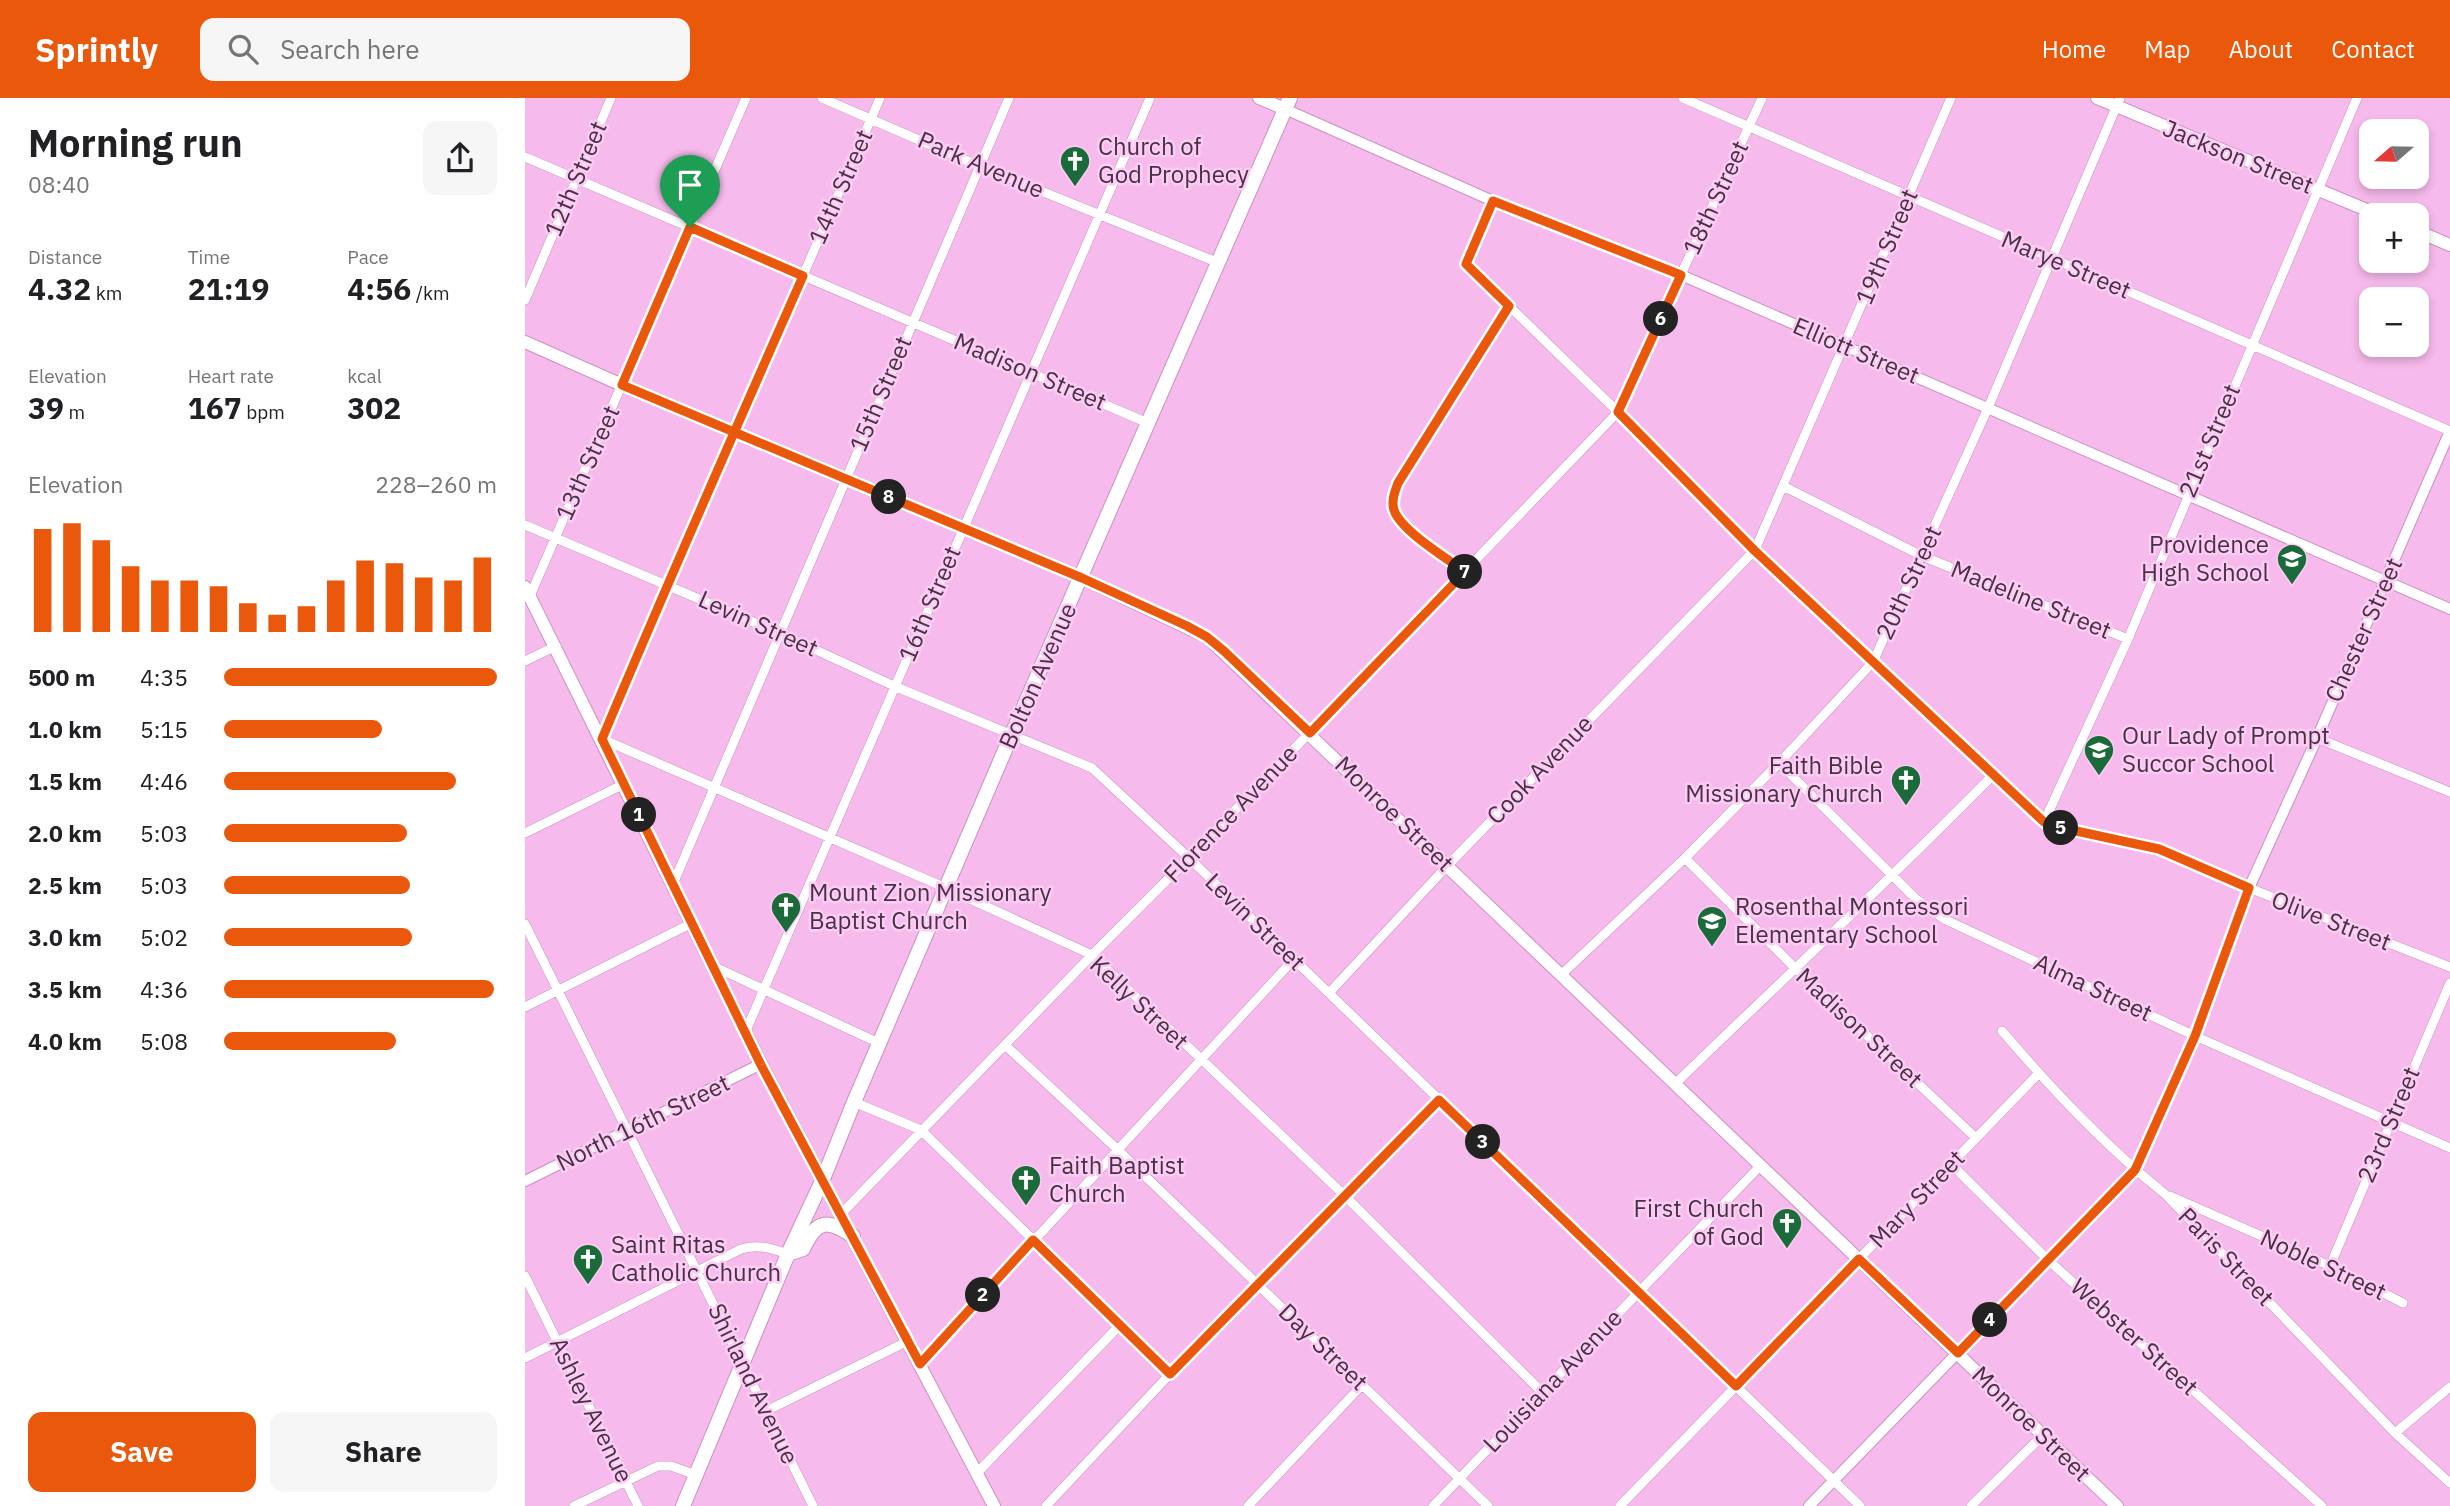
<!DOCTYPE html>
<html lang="en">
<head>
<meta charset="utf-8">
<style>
	:root { --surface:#fff; --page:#f6f6f6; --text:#202124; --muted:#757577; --accent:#ea580c }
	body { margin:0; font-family:"IBM Plex Sans",sans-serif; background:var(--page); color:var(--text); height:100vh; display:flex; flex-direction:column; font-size:26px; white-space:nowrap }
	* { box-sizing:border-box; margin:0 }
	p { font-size:23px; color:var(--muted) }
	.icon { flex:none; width:38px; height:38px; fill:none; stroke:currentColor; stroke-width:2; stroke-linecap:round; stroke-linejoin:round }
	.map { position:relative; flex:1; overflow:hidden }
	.drawer { display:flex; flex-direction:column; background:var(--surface); width:525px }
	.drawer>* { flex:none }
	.needle { width:46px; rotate:250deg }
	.controls { position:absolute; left:1834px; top:21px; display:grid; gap:14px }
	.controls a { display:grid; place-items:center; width:70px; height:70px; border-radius:14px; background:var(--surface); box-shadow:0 4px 10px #0003; font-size:35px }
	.pin { position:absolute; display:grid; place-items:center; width:60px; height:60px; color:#fff; margin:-72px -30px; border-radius:50% 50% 50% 0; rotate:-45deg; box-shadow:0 0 7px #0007 }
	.pin .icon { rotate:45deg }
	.km { position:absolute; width:35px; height:35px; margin:-18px; border-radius:50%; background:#222; color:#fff; font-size:19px; line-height:35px; text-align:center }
	.round { display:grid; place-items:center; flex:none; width:74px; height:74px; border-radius:14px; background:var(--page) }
	.summary { display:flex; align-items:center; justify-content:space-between; height:119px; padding:0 28px }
	h1 { font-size:38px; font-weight:700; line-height:52px }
	.metrics { display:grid; grid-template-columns:repeat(3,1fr); gap:10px; height:119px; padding:7px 28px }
	.metrics div { display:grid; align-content:center }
	.metrics b { font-size:30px; font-weight:700 }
	.metrics small { font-size:19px; font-weight:400 }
	.metrics p { font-size:19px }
	.chart { height:196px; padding:14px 28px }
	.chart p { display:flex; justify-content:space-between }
	.chart svg { width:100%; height:126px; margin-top:7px; stroke:var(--accent); stroke-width:6 }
	.button { display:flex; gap:14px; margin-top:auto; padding:14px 28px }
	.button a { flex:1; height:80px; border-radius:14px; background:var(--accent); color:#fff; font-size:28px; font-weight:700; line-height:80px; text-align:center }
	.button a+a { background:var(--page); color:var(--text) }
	ul { padding:0 28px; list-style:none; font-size:23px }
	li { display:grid; grid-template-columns:112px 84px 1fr; align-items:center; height:52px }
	li i { height:18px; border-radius:9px; background:var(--accent) }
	header { display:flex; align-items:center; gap:42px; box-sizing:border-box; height:98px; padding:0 35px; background:var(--accent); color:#fff }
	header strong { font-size:33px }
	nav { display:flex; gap:38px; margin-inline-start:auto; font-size:24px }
	.search { width:490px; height:63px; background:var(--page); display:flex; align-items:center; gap:18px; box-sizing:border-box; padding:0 24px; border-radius:14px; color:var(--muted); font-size:26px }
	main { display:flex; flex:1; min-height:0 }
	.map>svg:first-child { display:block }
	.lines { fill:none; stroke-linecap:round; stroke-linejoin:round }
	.minor-casing { stroke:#cb91c1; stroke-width:10 }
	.tertiary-casing { stroke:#cb91c1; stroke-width:12 }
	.secondary-casing { stroke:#cb91c1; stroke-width:14 }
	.primary-casing { stroke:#cb91c1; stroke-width:16 }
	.minor { stroke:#fff; stroke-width:9 }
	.tertiary { stroke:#fff; stroke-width:10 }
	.secondary { stroke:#fff; stroke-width:12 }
	.primary { stroke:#fff; stroke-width:14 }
	.route-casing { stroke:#fff; stroke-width:14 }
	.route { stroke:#ea580c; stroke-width:9 }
	.labels { text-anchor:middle; stroke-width:5; stroke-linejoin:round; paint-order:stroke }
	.poi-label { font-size:24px; fill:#493145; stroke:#fdccf4; text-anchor:start }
	.street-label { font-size:24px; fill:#493145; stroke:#fdccf4 }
</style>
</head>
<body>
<header>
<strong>Sprintly</strong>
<div class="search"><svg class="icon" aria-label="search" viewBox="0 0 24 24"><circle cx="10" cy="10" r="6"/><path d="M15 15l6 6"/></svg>Search here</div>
<nav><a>Home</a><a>Map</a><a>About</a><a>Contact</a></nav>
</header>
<main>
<section class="drawer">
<div class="summary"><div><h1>Morning run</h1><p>08:40</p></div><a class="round"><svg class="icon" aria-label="share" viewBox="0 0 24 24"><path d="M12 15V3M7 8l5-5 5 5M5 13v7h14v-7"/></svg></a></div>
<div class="metrics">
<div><p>Distance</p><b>4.32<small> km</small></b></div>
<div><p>Time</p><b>21:19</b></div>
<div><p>Pace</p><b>4:56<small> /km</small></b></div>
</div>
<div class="metrics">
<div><p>Elevation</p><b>39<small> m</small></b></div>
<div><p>Heart rate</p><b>167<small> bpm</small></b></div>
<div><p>kcal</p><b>302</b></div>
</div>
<div class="chart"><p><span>Elevation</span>228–260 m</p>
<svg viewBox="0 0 160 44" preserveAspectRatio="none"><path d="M5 44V8M15 44V6M25 44V12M35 44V21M45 44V26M55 44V26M65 44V28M75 44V34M85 44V38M95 44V35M105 44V26M115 44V19M125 44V20M135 44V25M145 44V26M155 44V18"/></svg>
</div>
<ul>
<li><b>500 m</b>4:35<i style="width:100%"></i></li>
<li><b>1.0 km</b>5:15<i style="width:58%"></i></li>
<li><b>1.5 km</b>4:46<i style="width:85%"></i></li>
<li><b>2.0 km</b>5:03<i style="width:67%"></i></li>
<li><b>2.5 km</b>5:03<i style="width:68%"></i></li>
<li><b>3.0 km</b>5:02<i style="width:69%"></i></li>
<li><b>3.5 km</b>4:36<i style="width:99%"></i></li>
<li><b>4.0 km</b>5:08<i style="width:63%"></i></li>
</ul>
<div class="button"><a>Save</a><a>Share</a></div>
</section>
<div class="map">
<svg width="1925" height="1408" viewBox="0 0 1925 1408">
	<rect width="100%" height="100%" fill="#f7baec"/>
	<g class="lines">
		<g class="minor-casing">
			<path id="minor" d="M297,0L454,68L694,165
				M355,0L77,641L421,790L567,857L820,1098L1017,1294
				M1158,0L1925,333
				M0,59L623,325
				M968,103L941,166L1093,314L1230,452L1519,724L1533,729L1634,751L1724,790L1925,869
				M0,202L86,0
				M1258,388L1397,458L1603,541
				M0,427L254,535L369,588L567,670L664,760L1335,1408
				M940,473C921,460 876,433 869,412C866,403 870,393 873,385L984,208
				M5,498L221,0
				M0,563L31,548
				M1792,640L1925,694
				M1254,665L1391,801L1421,822L1670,938L1925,1050
				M1519,724L1603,541L1832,0
				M0,735L99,686
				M1160,760L1270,870L1451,1040
				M148,786L484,0
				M0,826L288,1408
				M188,868L356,946
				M1037,876L1160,760L1254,665L1348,564L1463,310L1595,0
				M804,895L923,767L1230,452L1426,0
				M0,909L167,825
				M1477,933C1527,991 1580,1048 1640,1096L1870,1335L1925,1385
				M220,935L625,0
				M480,947L592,1051L963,1408
				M1151,985C1257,882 1365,782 1468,677
				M329,1004L396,1032L645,1276
				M1426,1066L1523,1162L1797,1408
				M1645,1098L1805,1168L1878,1205
				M316,1116L567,857L664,760L1093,314L1237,0
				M1805,1168L1925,885
				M0,1178L113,1408
				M0,1260L216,1151C234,1146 245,1150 263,1156
				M395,1266L769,861
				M241,1313L383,1243
				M1870,1335L1925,1289
				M452,1375L595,1227
				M49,1408L133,1368H146L171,1377
				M521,1408L645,1276L914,1001
				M723,1408L837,1287
				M908,1408L1236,1067
				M1095,1408L1514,975
				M1446,1408L1518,1337"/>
		</g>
		<g class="tertiary-casing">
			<path id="tertiary" d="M760,11L968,103L1156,177L1925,511
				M0,1083L236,966
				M1284,1408L1610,1072L1670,938L1724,790L1792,640L1925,333"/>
		</g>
		<g class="secondary-casing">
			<path id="secondary" d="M734,0L760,11
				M1572,0L1854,117
				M1892,133L1925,147
				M0,244L97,287L557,480L682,539L1592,1408
				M0,489L236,966L469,1408"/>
		</g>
		<g class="primary-casing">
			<path id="primary" d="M263,1156L278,1151C292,1121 302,1121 328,1138
				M158,1408L263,1156L298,1081L329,1004L483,645L765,0"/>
		</g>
		<use href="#minor" class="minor"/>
		<use href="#tertiary" class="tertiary"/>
		<use href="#secondary" class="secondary"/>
		<use href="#primary" class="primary"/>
	</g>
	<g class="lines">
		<g class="route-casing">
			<path id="route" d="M165,129L278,178C210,332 142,486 77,641L236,967L395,1266L508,1142L645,1276L914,1002L1211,1288L1334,1161L1433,1255L1610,1072L1670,938L1724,790L1634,751L1533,729L1519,724L1230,453L1093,314L1156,177L968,103L941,166L984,208L873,385C870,393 866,403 869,412C876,433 922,460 940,474L785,635L699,553L682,539L662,528L557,480L97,287L165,129"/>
		</g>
		<use href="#route" class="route"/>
	</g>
	<defs>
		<g id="church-pin" transform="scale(1.575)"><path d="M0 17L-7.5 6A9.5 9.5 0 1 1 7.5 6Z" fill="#1a6a3a" stroke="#fdccf4"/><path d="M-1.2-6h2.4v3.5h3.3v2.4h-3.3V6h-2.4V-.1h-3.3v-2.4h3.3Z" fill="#fff"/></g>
		<g id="school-pin" transform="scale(1.575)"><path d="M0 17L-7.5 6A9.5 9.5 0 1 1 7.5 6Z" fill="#1a6a3a" stroke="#fdccf4"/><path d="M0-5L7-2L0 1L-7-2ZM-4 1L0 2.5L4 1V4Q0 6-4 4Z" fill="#fff"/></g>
	</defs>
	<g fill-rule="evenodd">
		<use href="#church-pin" x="550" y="63"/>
		<use href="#school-pin" x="1767" y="461"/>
		<use href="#school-pin" x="1574" y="652"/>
		<use href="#church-pin" x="1381" y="682"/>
		<use href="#church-pin" x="261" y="809"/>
		<use href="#school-pin" x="1187" y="823"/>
		<use href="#church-pin" x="501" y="1082"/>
		<use href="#church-pin" x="1262" y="1125"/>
		<use href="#church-pin" x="63" y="1161"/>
	</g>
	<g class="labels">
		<g class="poi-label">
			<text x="573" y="57">Church of<tspan x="573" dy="28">God Prophecy</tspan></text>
			<text x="1744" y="455" text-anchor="end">Providence<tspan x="1744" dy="28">High School</tspan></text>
			<text x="1597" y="646">Our Lady of Prompt<tspan x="1597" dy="28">Succor School</tspan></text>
			<text x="1358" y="676" text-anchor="end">Faith Bible<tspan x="1358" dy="28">Missionary Church</tspan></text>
			<text x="284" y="803">Mount Zion Missionary<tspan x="284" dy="28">Baptist Church</tspan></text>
			<text x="1210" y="817">Rosenthal Montessori<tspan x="1210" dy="28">Elementary School</tspan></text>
			<text x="524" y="1076">Faith Baptist<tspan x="524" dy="28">Church</tspan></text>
			<text x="1239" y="1119" text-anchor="end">First Church<tspan x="1239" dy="28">of God</tspan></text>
			<text x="86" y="1155">Saint Ritas<tspan x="86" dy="28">Catholic Church</tspan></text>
		</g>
		<g class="street-label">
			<text transform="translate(1713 59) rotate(22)" y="8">Jackson Street</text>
			<text transform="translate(456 67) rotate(23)" y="8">Park Avenue</text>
			<text transform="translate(51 81) rotate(-67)" y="8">12th Street</text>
			<text transform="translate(316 89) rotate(-66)" y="8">14th Street</text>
			<text transform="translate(1191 100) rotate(-65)" y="8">18th Street</text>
			<text transform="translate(1362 149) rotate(-67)" y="8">19th Street</text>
			<text transform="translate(1541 167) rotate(23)" y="8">Marye Street</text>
			<text transform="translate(1331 253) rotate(23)" y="8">Elliott Street</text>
			<text transform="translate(505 274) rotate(23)" y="8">Madison Street</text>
			<text transform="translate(356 296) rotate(-67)" y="8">15th Street</text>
			<text transform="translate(1685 343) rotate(-67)" y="8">21st Street</text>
			<text transform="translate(63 365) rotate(-66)" y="8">13th Street</text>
			<text transform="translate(1384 485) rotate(-65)" y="8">20th Street</text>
			<text transform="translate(1506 502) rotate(22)" y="8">Madeline Street</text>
			<text transform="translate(405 506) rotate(-67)" y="8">16th Street</text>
			<text transform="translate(233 526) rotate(24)" y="8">Levin Street</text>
			<text transform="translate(1839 532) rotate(-66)" y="8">Chester Street</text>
			<text transform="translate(513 578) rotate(-66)" y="8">Bolton Avenue</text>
			<text transform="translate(1015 672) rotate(-46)" y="8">Cook Avenue</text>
			<text transform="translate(706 716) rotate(-46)" y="8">Florence Avenue</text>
			<text transform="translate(869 716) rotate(44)" y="8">Monroe Street</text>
			<text transform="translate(1806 823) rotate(21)" y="8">Olive Street</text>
			<text transform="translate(730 824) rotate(44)" y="8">Levin Street</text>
			<text transform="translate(1568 890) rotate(25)" y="8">Alma Street</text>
			<text transform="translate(614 905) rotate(43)" y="8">Kelly Street</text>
			<text transform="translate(1334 930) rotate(43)" y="8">Madison Street</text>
			<text transform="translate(118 1025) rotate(-26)" y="8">North 16th Street</text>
			<text transform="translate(1864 1027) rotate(-67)" y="8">23rd Street</text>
			<text transform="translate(1392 1101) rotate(-46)" y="8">Mary Street</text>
			<text transform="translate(1701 1159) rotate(46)" y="8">Paris Street</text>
			<text transform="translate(1798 1167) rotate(25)" y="8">Noble Street</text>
			<text transform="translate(1609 1239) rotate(42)" y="8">Webster Street</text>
			<text transform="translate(798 1249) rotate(44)" y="8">Day Street</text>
			<text transform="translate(1028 1283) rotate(-46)" y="8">Louisiana Avenue</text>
			<text transform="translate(228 1286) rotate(64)" y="8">Shirland Avenue</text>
			<text transform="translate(66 1312) rotate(64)" y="8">Ashley Avenue</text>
			<text transform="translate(1506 1326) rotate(44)" y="8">Monroe Street</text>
		</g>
	</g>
</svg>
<div class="controls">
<a><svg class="needle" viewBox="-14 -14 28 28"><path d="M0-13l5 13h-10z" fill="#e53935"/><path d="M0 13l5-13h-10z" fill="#757577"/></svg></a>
<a>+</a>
<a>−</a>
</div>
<div class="pin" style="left:165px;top:129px;background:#1e9e55"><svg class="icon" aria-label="arrive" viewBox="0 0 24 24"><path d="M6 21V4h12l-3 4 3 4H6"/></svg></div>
<b class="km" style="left:114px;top:717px">1</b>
<b class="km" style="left:458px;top:1197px">2</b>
<b class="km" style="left:958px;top:1044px">3</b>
<b class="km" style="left:1465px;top:1222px">4</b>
<b class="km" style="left:1536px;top:730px">5</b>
<b class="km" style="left:1136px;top:221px">6</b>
<b class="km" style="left:940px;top:474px">7</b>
<b class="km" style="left:364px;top:399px">8</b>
</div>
</main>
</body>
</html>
